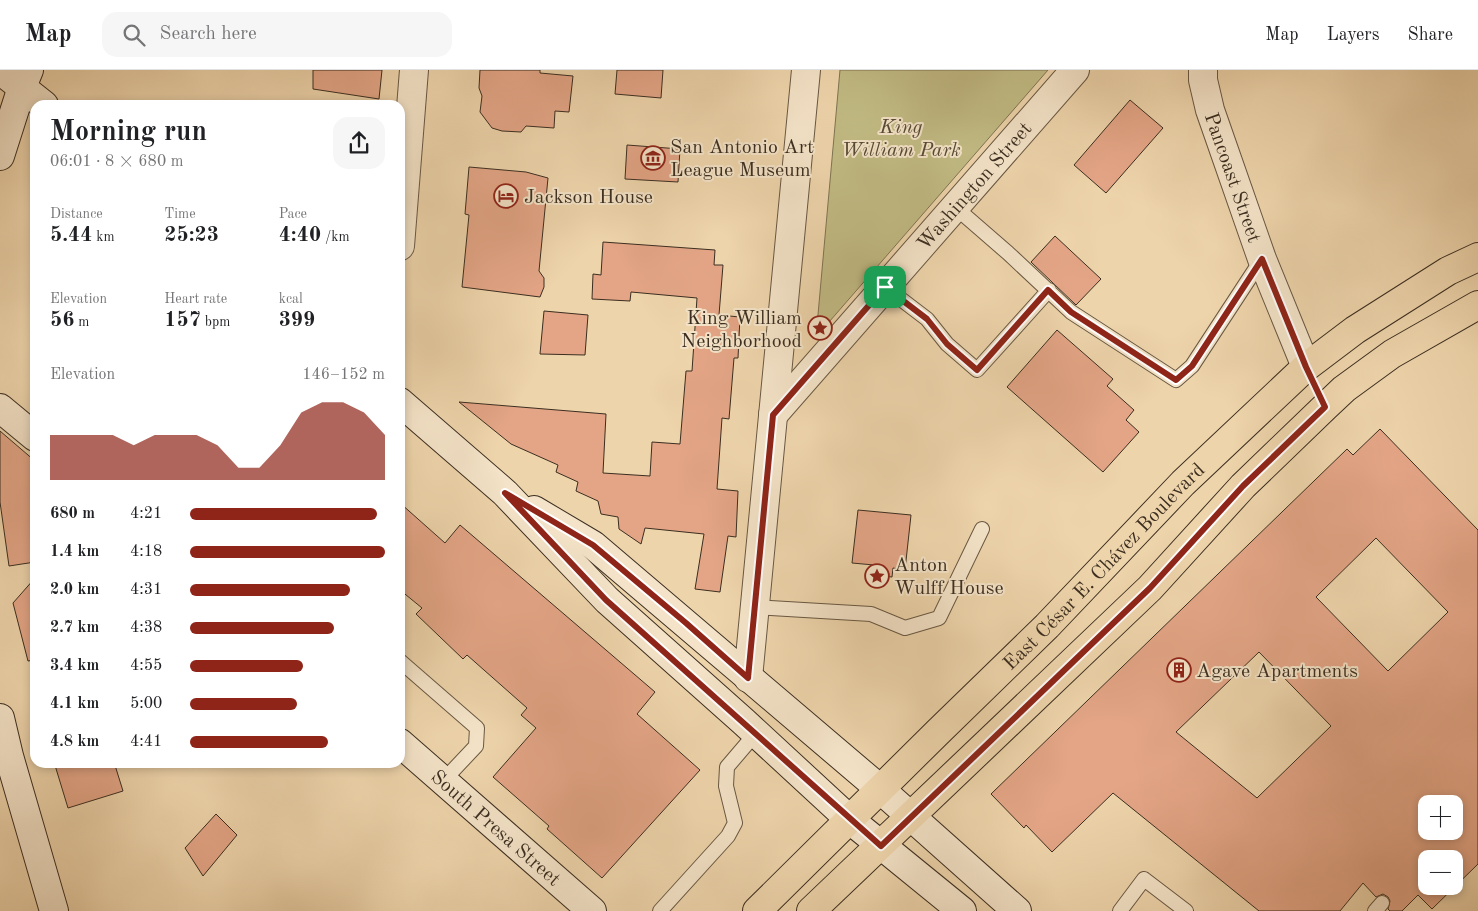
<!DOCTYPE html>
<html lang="en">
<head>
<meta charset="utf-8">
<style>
	:root { --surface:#fff; --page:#f6f6f6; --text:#202124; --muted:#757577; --line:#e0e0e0; --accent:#8f2418 }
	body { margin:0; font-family:"Old Standard TT",serif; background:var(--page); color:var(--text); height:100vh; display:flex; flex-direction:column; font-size:19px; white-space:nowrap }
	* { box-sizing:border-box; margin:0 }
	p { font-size:16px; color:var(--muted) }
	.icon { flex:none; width:28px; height:28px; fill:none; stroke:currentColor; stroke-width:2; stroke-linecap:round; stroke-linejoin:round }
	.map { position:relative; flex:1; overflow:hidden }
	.panel { position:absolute; left:30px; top:30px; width:375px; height:668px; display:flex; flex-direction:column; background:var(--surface); border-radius:15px; box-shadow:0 2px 8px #0003 }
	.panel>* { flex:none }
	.controls { position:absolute; left:1418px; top:725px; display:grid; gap:10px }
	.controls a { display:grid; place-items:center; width:45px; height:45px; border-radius:10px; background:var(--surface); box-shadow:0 2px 8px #0003; font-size:25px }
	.pin { position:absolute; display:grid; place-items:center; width:42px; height:42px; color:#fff; margin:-21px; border-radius:10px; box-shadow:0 2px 8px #0006 }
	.round { display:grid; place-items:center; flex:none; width:52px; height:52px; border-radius:15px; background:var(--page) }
	.summary { display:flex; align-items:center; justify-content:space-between; height:85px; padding:0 20px }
	h1 { font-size:28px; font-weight:700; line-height:38px }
	.metrics { display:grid; grid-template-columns:repeat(3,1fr); gap:8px; height:85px; padding:5px 20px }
	.metrics div { display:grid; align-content:center }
	.metrics b { font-size:21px; font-weight:700 }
	.metrics small { font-size:14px; font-weight:400 }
	.metrics p { font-size:14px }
	.chart { height:140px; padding:10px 20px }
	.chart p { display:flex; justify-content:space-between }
	.chart svg { width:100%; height:90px; margin-top:5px; fill:var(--accent); opacity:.7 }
	ul { padding:0 20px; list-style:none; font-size:16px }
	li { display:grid; grid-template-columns:80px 60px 1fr; align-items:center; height:38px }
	li i { height:12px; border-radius:6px; background:var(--accent) }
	header { display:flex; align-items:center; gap:30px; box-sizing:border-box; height:70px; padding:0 25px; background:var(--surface); border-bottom:1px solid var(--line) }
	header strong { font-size:24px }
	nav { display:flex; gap:28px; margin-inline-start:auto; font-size:18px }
	.search { width:350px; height:45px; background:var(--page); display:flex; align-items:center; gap:12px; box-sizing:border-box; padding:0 18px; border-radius:15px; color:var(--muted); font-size:19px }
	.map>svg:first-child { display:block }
	.green { fill:#c1ba83; stroke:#7e7452 }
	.building { fill:#e3a586; stroke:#3b2e20; fill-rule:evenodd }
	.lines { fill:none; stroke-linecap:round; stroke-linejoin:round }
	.lane-casing { stroke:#685843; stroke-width:16 }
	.street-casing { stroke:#685843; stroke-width:30 }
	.secondary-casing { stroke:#3b2e20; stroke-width:30 }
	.primary-casing { stroke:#3b2e20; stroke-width:30 }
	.lane { stroke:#f4e3c8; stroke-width:14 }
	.street { stroke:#f4e3c8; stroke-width:28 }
	.secondary { stroke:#f4e3c8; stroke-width:28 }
	.primary { stroke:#eed4ab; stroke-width:28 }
	.route-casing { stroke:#fff; stroke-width:10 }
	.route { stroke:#8f2418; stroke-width:6 }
	.labels { text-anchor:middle; stroke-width:4; stroke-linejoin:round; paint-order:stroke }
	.park-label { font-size:20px; font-style:italic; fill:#564a34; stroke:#f4e3c8 }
	.poi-label { font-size:20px; fill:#3b2e20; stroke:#f4e3c8; text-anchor:start }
	.street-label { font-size:20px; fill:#3b2e20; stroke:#f4e3c8 }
</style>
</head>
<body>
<header>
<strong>Map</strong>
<div class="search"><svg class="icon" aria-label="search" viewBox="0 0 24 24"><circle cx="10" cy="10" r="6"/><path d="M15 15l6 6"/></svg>Search here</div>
<nav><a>Map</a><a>Layers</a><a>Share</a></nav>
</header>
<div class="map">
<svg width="1478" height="841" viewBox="0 0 1478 841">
	<rect width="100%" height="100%" fill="#eed4ab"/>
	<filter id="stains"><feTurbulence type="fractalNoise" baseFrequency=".004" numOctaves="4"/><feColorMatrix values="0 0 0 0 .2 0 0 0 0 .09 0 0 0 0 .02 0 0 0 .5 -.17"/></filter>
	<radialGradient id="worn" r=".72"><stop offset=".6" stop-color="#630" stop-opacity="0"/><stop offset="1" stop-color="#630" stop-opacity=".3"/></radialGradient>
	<path class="green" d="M840,0H1048L816,267Z"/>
	<path class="building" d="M313,0H382L379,29L313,19Z
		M480,0H540V3L573,6L569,42L555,41L554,58L526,56L521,62L502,61L492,58L480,42L482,26L479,18Z
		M617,0H663L661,28L615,24Z
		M1130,30L1163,58L1106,123L1074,95Z
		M627,75L680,79L678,112L625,109Z
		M469,97L526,102L548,108L539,201L544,208V217L540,227L462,217L469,145L465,144Z
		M1055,166L1101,209L1076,235L1031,192Z
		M603,172L715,180L714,195H723L719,245L740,247L738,288H734L729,349L722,348L717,419L738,421L736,467L728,466L720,522L695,519L704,464L645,458L641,474L619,459L618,447L601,444L598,431L576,421L578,412L556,402L558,395L511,374L459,332L606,344L603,403L650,406L652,372L680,374L686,301H692L697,228L631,222L630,231L592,229L593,204L601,205Z
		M544,241L588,245L585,285L540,284Z
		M1057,260L1113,309L1107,316L1134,340L1126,350L1139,362L1103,402L1007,317Z
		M1380,359L1478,460V794L1432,839L1418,825L1402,841H1390L1388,839L1390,831L1388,827L1383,824L1376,827L1363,813L1340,841H1259L1113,723L1052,782L1026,755L1024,758L991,724L1347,379L1353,385ZM1376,468L1448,542L1388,601L1316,527ZM1259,582L1331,656L1257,728L1176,662ZM1426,734H1454V761H1426ZM1426,789H1454V816H1426Z
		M0,361L35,391V492L9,496L0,432Z
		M400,433L445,473L460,455L655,622L637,644L700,700L602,808L547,759L549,756L493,707L536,658L521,645L527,638L467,585L463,589L416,544L422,538L400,520Z
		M858,440L911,445L905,500L893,498L892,507L873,505L874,495L852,493Z
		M35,508V590L28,591L13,533Z
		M54,692H114L123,721L68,738Z
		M216,744L237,765L203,806L185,778Z"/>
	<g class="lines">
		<g class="lane-casing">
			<path id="lane" d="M955,137L1008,183L1071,242L1176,310L1192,296L1262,189
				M885,217L927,249L947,274L977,300L1049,220
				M755,537L871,544L905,558L939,548L982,459
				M400,591L477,658L476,676L443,711
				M660,841L728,766L735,753L726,716L727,697L756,663
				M1120,841L1144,809L1186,841
				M1375,841L1382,833"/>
		</g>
		<g class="street-casing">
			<g id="street">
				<path id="s1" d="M1203,0V10L1210,40L1262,189L1306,297"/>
				<path d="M400,176L414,0"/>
				<path id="s2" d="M773,345L1075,0"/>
				<path d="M748,608L806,0"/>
			</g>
		</g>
		<g class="secondary-casing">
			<g id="secondary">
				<path d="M0,0L44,35"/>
				<path d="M0,86L22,17L29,0"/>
				<path d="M400,332L505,423L607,530L744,652L849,749L962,841"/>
				<path d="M0,338L35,367"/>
				<path d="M534,440L593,475L880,719L1017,841"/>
				<path d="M0,648L9,686L54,841"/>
				<path id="s3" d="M400,673L592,841"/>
			</g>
		</g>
		<g class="primary-casing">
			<g id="primary">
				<path id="s4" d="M757,841L939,661L1047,556L1183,413L1306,297L1355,260L1448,201L1478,187"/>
				<path d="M811,841L1150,518L1243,416L1325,337L1344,319L1392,284L1478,235"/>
			</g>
		</g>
		<use href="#lane" class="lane"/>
		<use href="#street" class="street"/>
		<use href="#secondary" class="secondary"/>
		<use href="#primary" class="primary"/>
	</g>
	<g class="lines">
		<g class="route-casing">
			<path id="route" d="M1262,189L1306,297L1325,337L1243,416L1150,518L881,776L606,530L505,423L593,475L686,553L748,608L773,345L885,217L927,249L947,274L977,300L1048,220L1071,242L1176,310L1192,296Z"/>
		</g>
		<use href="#route" class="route"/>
	</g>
	<defs>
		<g id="museum-ring" transform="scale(1.25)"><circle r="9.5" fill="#f4e3c8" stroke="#8f2418" stroke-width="1.5"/><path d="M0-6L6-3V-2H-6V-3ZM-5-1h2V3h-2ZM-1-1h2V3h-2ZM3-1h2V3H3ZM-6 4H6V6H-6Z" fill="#8f2418"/></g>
		<g id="hotel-ring" transform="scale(1.25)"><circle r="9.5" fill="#f4e3c8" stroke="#8f2418" stroke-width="1.5"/><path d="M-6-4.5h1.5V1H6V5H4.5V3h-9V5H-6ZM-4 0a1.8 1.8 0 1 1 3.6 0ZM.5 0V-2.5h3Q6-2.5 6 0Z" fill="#8f2418"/></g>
		<g id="sight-ring" transform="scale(1.25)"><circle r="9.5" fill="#f4e3c8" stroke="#8f2418" stroke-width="1.5"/><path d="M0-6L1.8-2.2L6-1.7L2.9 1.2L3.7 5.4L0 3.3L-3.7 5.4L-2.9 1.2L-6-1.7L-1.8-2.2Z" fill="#8f2418"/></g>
		<g id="building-ring" transform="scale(1.25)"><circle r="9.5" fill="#f4e3c8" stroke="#8f2418" stroke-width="1.5"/><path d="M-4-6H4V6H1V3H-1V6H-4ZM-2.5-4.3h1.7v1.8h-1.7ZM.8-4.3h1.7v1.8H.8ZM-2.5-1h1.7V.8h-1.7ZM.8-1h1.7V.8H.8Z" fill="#8f2418"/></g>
	</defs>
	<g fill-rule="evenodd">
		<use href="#museum-ring" x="653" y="88"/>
		<use href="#hotel-ring" x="506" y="126"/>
		<use href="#sight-ring" x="820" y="258"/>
		<use href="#sight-ring" x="877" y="506"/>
		<use href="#building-ring" x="1179" y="600"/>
	</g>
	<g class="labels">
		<g class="park-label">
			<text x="901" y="63">King<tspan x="901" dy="23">William Park</tspan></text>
		</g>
		<g class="poi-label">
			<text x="670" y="83">San Antonio Art<tspan x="670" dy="23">League Museum</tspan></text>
			<text x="524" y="133">Jackson House</text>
			<text x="802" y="254" text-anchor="end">King William<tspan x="802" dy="23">Neighborhood</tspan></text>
			<text x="894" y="501">Anton<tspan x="894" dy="23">Wulff House</tspan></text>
			<text x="1196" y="607">Agave Apartments</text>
		</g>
		<g class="street-label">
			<text dy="7" stroke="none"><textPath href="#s1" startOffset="112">Pancoast Street</textPath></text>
			<text dy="7" stroke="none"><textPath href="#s2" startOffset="305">Washington Street</textPath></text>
			<text dy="7" stroke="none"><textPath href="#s4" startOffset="489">East César E. Chávez Boulevard</textPath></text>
			<text dy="7" stroke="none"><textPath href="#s3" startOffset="128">South Presa Street</textPath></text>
		</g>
	</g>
	<rect width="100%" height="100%" filter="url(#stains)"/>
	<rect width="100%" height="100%" fill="url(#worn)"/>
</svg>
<div class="controls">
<a>+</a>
<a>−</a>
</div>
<div class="pin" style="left:885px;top:217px;background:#1e9e55"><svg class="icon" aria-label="arrive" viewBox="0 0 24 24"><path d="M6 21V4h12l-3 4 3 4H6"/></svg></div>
<section class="panel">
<div class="summary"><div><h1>Morning run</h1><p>06:01 · 8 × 680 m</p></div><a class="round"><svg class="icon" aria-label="share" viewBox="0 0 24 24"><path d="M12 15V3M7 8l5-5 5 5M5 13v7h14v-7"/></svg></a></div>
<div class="metrics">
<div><p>Distance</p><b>5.44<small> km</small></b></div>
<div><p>Time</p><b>25:23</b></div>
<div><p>Pace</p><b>4:40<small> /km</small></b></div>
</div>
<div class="metrics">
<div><p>Elevation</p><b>56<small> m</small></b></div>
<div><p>Heart rate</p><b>157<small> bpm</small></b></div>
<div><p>kcal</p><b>399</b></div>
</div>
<div class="chart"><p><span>Elevation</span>146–152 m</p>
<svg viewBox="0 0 160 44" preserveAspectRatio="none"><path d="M0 44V22L10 22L20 22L30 22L40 27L50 22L60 22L70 22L80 27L90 38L100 38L110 27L120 11L130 6L140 6L150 11L160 22V44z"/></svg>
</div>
<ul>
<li><b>680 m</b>4:21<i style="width:96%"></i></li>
<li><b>1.4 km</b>4:18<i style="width:100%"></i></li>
<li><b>2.0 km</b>4:31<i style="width:82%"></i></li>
<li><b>2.7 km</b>4:38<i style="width:74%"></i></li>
<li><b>3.4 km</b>4:55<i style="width:58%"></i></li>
<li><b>4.1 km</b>5:00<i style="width:55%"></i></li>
<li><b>4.8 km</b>4:41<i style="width:71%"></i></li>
</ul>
</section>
</div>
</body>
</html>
